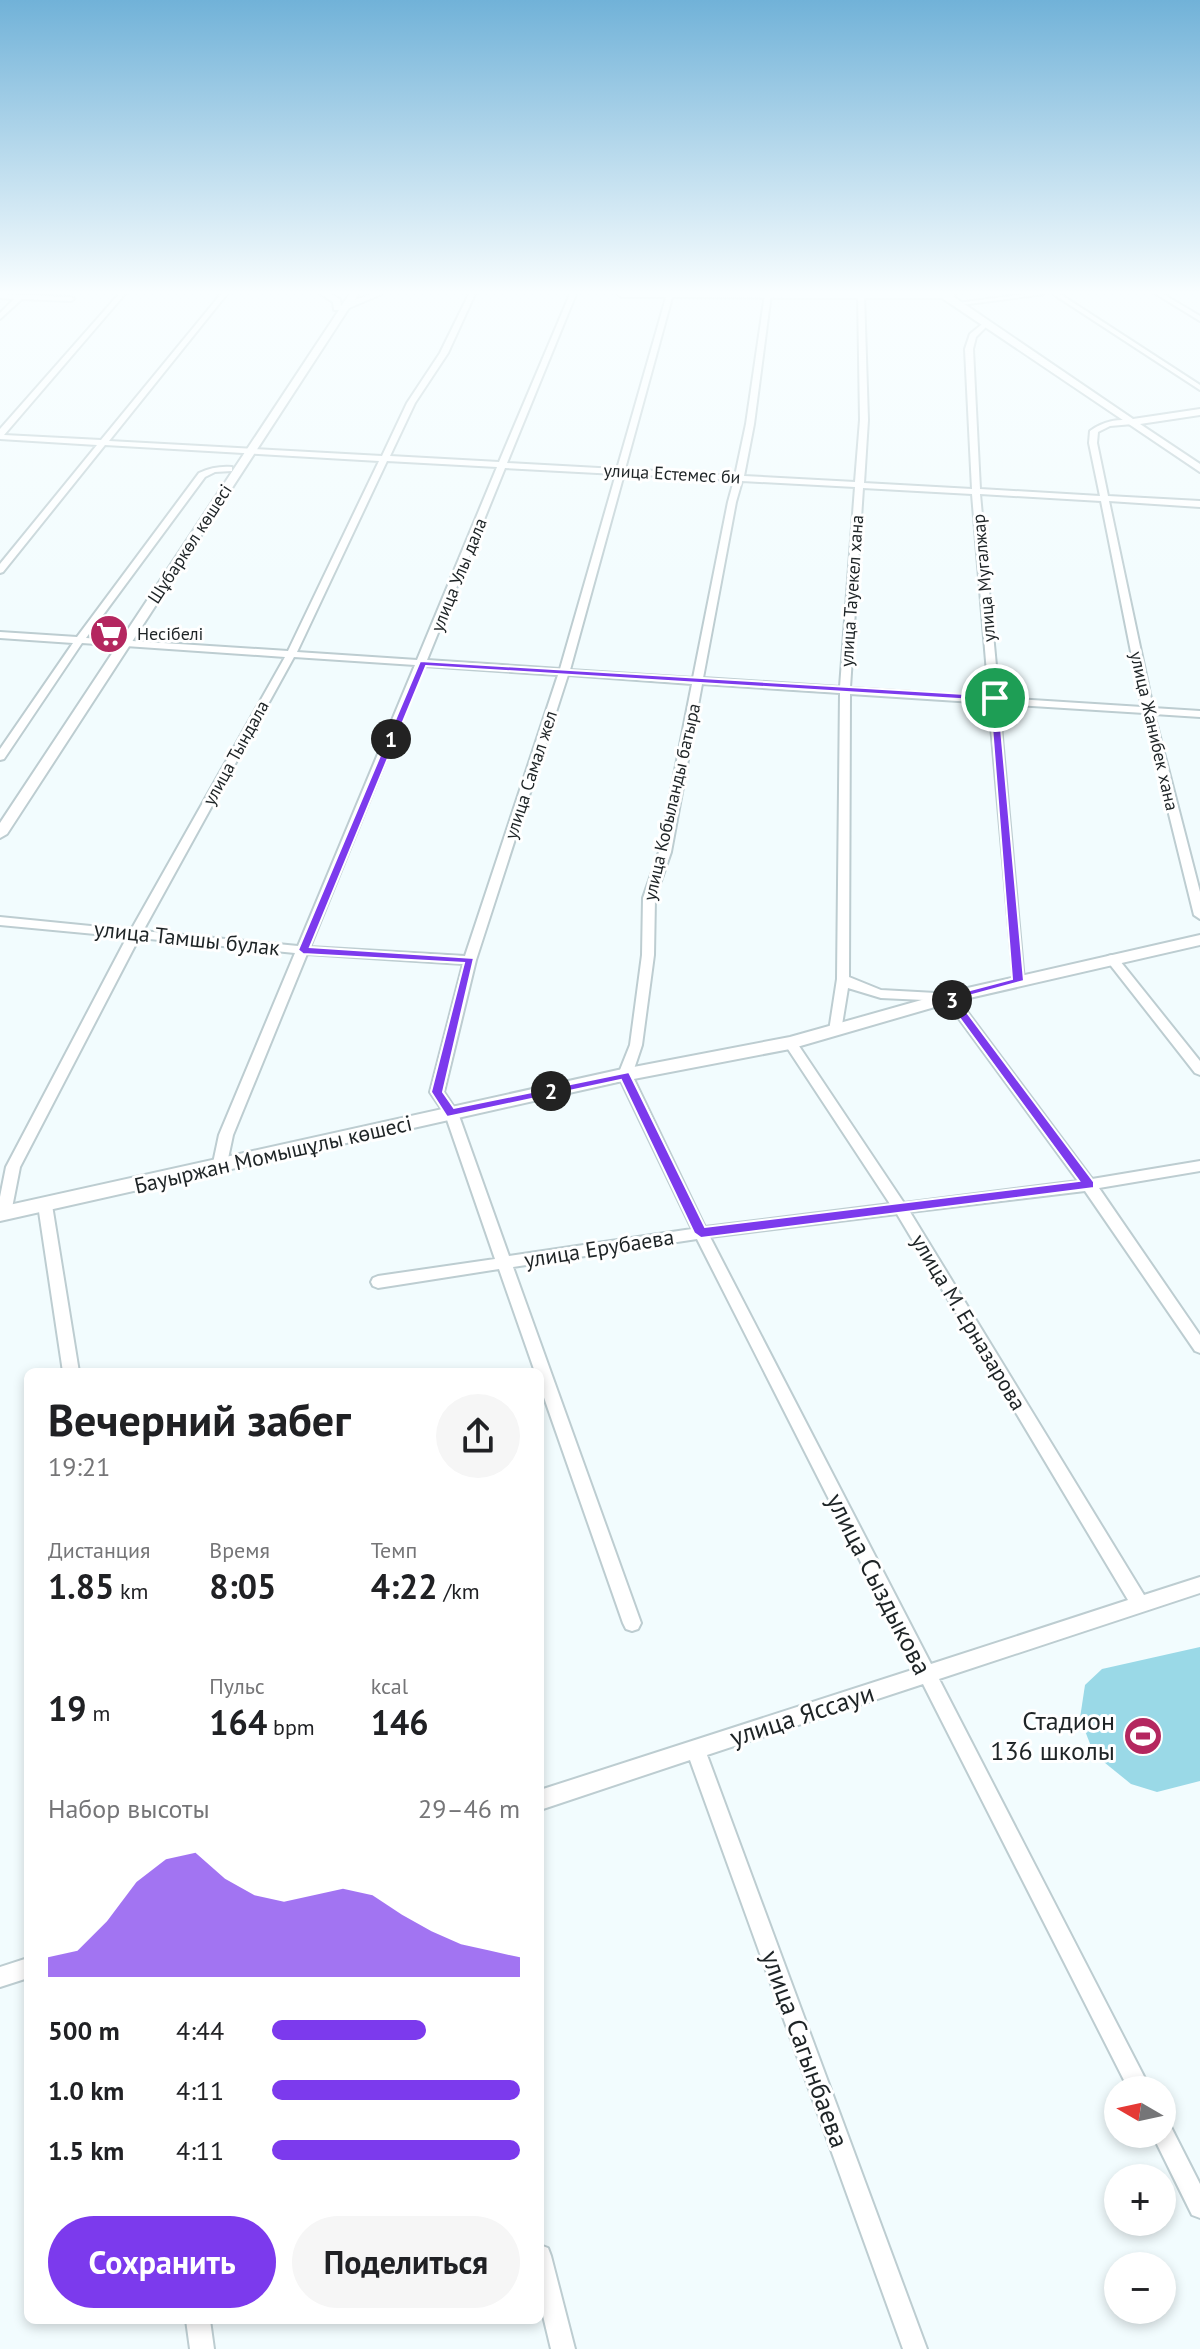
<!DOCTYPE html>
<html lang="ru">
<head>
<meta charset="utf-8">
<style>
	:root { --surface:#fff; --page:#f6f6f6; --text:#202124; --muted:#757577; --accent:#7c3aed }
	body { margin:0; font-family:"PT Sans",sans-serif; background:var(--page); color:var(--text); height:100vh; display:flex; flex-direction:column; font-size:30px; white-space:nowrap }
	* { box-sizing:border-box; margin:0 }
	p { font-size:26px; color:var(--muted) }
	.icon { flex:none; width:44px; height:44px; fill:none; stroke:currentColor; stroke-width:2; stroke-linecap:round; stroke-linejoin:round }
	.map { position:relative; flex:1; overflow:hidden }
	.details { position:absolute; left:24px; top:1368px; width:520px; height:956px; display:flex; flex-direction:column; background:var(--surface); border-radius:12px; box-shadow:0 4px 12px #0003 }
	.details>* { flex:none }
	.needle { width:52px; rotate:279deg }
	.controls { position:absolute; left:1104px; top:2076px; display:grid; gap:16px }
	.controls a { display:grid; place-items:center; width:72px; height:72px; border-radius:50%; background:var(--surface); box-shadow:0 4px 12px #0003; font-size:40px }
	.pin { position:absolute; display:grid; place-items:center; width:68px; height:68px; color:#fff; margin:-34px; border:4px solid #fff; border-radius:50%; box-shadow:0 2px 8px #0007 }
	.km { position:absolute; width:40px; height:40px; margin:-20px; border-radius:50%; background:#222; color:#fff; font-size:22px; line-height:40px; text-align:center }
	.round { display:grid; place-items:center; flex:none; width:84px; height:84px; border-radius:42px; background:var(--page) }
	.headline { display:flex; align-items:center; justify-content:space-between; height:136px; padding:0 24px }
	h1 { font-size:44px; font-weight:600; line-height:60px }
	.stats { display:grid; grid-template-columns:repeat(3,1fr); gap:12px; height:136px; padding:8px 24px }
	.stats div { display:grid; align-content:center }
	.stats b { font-size:34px; font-weight:600 }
	.stats small { font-size:22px; font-weight:400 }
	.stats p { font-size:22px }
	.chart { height:224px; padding:16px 24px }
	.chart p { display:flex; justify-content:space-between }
	.chart svg { width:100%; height:144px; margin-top:8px; fill:var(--accent); opacity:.7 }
	.primary-button { display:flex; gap:16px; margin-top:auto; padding:16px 24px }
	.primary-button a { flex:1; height:92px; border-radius:48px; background:var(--accent); color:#fff; font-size:32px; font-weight:600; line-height:92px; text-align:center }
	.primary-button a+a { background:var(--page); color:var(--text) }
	ul { padding:0 24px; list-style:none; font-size:26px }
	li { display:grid; grid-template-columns:128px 96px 1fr; align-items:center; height:60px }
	li i { height:20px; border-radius:10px; background:var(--accent) }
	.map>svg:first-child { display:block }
	.green { fill:#9ad9e7 }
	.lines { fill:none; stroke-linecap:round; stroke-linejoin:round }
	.minor-casing { stroke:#bdcdd1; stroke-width:4 }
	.tertiary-casing { stroke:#bdcdd1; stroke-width:4 }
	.minor { fill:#fff; fill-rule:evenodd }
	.tertiary { fill:#fff; fill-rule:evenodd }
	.route { fill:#7c3aed; stroke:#fff; stroke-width:2; fill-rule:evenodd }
	.labels { text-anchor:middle; stroke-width:6; stroke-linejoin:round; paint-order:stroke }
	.far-street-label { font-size:18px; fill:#1e2426; stroke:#fff }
	.far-poi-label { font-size:18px; fill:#1e2426; stroke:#fff; text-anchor:start }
	.street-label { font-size:22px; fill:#1e2426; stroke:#fff }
	.near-street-label { font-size:26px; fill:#1e2426; stroke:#fff }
	.near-poi-label { font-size:26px; fill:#1e2426; stroke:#fff; text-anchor:end }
</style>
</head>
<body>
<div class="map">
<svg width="1200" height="2349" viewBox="0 0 1200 2349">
	<rect width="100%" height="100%" fill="#f2fcfe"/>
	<path class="green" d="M1200,1647V1781L1157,1792L1131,1784L1094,1754L1080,1718L1085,1685L1102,1669Z"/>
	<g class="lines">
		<g class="minor-casing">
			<path id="minor" d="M0,294L71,297L74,299L71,301L22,299L0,319V313L14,299L0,298Z
				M119,294H125L4,435L101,440L221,294H227L109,441L382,456L407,403L440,353L469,294H475L448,353L415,403L390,456L499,462L570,294H576L507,463L617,469L667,294H673L625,469L735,476L746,424L765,294H771L754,424L744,476L855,482L860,420L858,294H864L868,420L864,483L972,489L965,349L970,334L986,321L990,323L976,337L973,349L980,489L1100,496L1089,443L1090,431C1102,422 1120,417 1134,422L1133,424L1110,426L1098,432L1097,443L1108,496L1200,501V507L1109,501L1153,708L1200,711V717L1154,714L1200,892V919L1194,915L1144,713L999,704L1024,981L1018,985L1014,984L989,703L850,694L849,977L881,990L954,994L1092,1179L1200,1161V1171L1099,1188L1200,1335V1353L1195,1351L1085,1191L910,1212L1144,1595L1200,1577V1593L939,1679L1151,2090H1129L923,1684L707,1755L927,2349H903L690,1760L540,1810V1790L915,1669L697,1239L513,1267L641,1623L638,1629L632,1631L626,1629L623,1623L540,1386V1372H535L499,1269L378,1288L373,1286L371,1282L373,1278L378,1276L495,1259L445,1114L430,1092L463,964L307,954L233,1135L226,1168L219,1173L212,1168L219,1135L295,953L139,938L20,1167L11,1213L9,1217H0V1197L6,1167L127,937L0,925V917L131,930L285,657L82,643L4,759L0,760V749L73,643L0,638V632L77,637L199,473C210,468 220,466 232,467V471L215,472L205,477L86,638L288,651L379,461L105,445L3,572L0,573V564L97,445L0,439V429ZM387,461L497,467L417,660L297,652ZM505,468L616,474L560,669L427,660ZM624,474L734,480L728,502L693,678L570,670ZM742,481L855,487L840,687L703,678L736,502ZM863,488L972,494L989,697L850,688ZM980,494L1101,501L1142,707L999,698ZM294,657L415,665L298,946L143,931ZM424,666L558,675L465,956L310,947ZM568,675L692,684L659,852L643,898L642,955L630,1045L618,1075L692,1229L509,1256L458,1113L444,1092L476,960ZM702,684L840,693L837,979L829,1031L830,1034H840L841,1031L848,988L881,998L946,1001L1078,1181L904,1203L795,1040L790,1039L784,1043L890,1204L705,1227L632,1075L642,1045L654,955L655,898L671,852ZM897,1214L1128,1600L931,1664L710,1237Z
				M1026,294H1044L961,305L958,303Z
				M1053,294H1060L1200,385V390Z
				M1156,294H1163L1200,316V321Z
				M1112,955L1116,956L1200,1061V1075L1195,1073L1108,962L1106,959L1108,956Z
				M45,1200L50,1201L52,1205L79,1372H63L38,1205L40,1201Z
				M28,1958V1978L0,1987V1967Z
				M1162,2122L1170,2125L1200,2184V2218L1192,2215L1152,2134H1162Z
				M540,2245L548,2248L551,2256L575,2349H551L540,2303Z
				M186,2320H210L214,2349H190Z"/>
		</g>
		<g class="tertiary-casing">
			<path id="tertiary" d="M321,294H331L340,299L341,306L350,294H358L355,300L371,294H382L349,308L7,834L0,838V823L339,310H334L333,302Z
				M617,294H955L954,297L1133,419L1200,409V415L1140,424L1200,464V472L942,298L621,297Z
				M1200,935V945L952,1002L790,1049L618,1082L0,1221V1207L618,1070L790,1037L950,992Z"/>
		</g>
		<use href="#minor" class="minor"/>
		<use href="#tertiary" class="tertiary"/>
	</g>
	<linearGradient id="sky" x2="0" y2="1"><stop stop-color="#71b2d8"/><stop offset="0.47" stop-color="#f9feff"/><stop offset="1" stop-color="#f9feff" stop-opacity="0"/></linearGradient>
	<rect width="1200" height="622" fill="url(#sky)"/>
	<path class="route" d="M420,661L998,696L1024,981L957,999L1094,1182V1188L701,1238L694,1233L621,1080L447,1117L431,1092L464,963L303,954L298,950ZM426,666L990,701L1012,979L944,997L1079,1181L705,1227L629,1072L454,1108L443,1092L474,958L310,947Z"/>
	<defs>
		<g id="supermarket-disc" transform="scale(2)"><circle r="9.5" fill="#b4275f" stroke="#fff"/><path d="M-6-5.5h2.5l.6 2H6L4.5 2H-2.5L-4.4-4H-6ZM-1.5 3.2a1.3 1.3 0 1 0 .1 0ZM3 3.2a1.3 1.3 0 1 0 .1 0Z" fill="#fff"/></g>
		<g id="stadium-disc" transform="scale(2)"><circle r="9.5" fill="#b4275f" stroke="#fff"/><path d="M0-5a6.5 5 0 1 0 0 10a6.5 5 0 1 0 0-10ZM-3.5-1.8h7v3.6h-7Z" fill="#fff"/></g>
	</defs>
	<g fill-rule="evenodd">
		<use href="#supermarket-disc" x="109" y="634"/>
		<use href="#stadium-disc" x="1143" y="1736"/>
	</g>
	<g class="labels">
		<g class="far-street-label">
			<text transform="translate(672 474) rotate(3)" y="6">улица Естемес би</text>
			<text transform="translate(190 544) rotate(-57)" y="6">Шұбаркөл көшесі</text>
			<text transform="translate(459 575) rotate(-68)" y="6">улица Улы дала</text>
			<text transform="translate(984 578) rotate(-95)" y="6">улица Мугалжар</text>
			<text transform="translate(852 591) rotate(-86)" y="6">улица Тауекел хана</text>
			<text transform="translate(1154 731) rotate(77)" y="6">улица Жанибек хана</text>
			<text transform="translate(236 753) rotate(-61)" y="6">улица Тындала</text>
			<text transform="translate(531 775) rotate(-72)" y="6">улица Самал жел</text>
			<text transform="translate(672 802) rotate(-77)" y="6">улица Кобыланды батыра</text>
		</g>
		<g class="far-poi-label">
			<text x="137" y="640">Несібелі</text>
		</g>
		<g class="street-label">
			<text transform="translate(187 938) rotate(6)" y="8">улица Тамшы булак</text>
			<text transform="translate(273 1154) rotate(-13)" y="8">Бауыржан Момышұлы көшесі</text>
			<text transform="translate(599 1248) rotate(-9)" y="8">улица Ерубаева</text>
			<text transform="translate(969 1322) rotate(59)" y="8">улица М. Ерназарова</text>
		</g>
		<g class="near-street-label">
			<text transform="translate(879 1584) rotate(63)" y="9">улица Сыздыкова</text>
			<text transform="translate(802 1715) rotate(-18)" y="9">улица Яссауи</text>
			<text transform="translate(805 2049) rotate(70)" y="9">улица Сагынбаева</text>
		</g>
		<g class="near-poi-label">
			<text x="1115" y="1730">Стадион<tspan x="1115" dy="30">136 школы</tspan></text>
		</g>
	</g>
</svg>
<div class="controls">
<a><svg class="needle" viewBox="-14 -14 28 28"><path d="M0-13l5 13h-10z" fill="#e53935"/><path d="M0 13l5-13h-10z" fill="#757577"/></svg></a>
<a>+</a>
<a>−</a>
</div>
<div class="pin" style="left:995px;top:698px;background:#1e9e55"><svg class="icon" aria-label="arrive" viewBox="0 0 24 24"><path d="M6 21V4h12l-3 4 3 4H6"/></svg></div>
<b class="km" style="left:391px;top:739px">1</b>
<b class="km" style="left:551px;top:1091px">2</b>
<b class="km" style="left:952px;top:1000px">3</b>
<section class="details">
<div class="headline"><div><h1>Вечерний забег</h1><p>19:21</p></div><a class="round"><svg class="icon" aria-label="share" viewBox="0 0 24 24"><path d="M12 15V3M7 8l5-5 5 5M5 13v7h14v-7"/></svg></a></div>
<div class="stats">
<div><p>Дистанция</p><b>1.85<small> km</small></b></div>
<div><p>Время</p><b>8:05</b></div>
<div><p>Темп</p><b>4:22<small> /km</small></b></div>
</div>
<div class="stats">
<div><b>19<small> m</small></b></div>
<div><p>Пульс</p><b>164<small> bpm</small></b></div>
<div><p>kcal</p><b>146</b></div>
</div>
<div class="chart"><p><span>Набор высоты</span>29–46 m</p>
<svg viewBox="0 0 160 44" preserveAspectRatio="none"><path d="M0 44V38L10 36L20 27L30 15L40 8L50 6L60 14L70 19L80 21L90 19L100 17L110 19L120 25L130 30L140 34L150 36L160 38V44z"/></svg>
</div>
<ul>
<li><b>500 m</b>4:44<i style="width:62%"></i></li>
<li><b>1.0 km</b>4:11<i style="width:100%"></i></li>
<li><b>1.5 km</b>4:11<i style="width:100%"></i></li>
</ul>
<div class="primary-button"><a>Сохранить</a><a>Поделиться</a></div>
</section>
</div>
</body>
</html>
